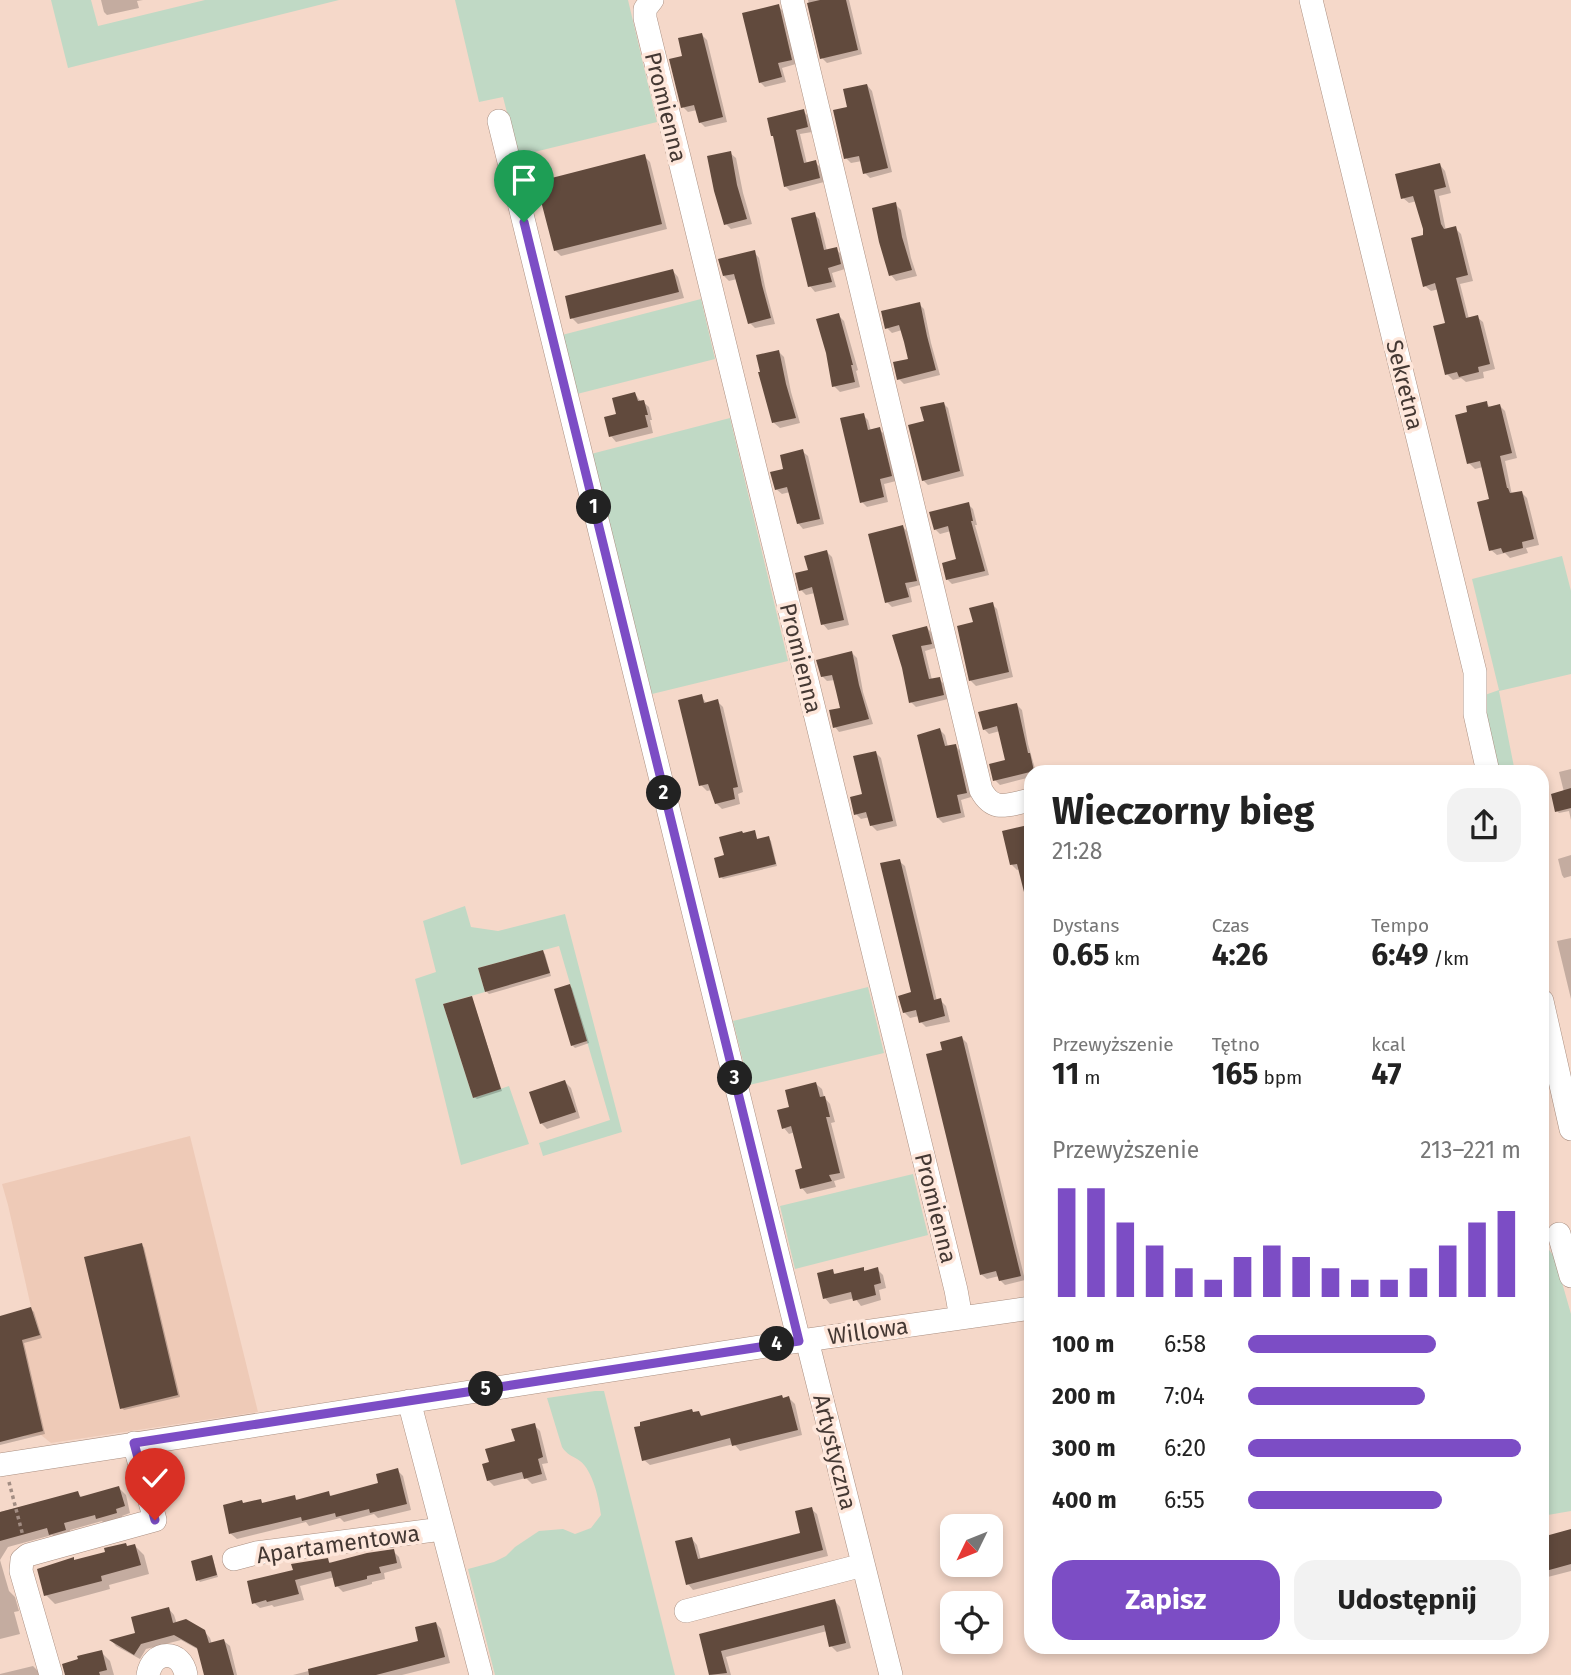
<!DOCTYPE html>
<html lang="pl">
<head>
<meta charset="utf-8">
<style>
	:root { --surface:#fff; --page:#f2f2f2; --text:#222; --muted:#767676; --accent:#7c4dc5 }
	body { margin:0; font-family:"Fira Sans",sans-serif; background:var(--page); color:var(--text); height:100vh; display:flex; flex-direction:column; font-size:26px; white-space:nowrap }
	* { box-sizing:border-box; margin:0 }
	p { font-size:23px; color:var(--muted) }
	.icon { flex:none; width:38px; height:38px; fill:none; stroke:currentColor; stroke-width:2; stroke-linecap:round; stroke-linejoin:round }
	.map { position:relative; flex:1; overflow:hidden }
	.sheet { position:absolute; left:1024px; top:765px; width:525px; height:889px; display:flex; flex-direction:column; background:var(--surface); border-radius:21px; box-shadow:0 4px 10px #0003 }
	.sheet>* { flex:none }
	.needle { width:46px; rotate:227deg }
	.controls { position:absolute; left:940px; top:1514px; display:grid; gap:14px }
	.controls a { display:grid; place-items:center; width:63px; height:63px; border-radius:14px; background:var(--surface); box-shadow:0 4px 10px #0003; font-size:35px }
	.pin { position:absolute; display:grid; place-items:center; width:60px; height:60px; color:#fff; margin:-72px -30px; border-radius:50% 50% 50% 0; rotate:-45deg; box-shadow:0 0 7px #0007 }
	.pin .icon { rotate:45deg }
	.km { position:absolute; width:35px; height:35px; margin:-18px; border-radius:50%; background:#222; color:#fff; font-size:19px; line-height:35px; text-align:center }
	.round { display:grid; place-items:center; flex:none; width:74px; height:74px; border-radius:21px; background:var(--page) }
	.headline { display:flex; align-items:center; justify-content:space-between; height:119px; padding:0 28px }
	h1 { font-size:38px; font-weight:700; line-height:52px }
	.figures { display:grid; grid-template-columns:repeat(3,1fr); gap:10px; height:119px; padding:7px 28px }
	.figures div { display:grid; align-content:center }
	.figures b { font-size:30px; font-weight:700 }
	.figures small { font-size:19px; font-weight:400 }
	.figures p { font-size:19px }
	.chart { height:196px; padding:14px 28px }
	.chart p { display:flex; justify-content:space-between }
	.chart svg { width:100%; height:126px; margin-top:7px; stroke:var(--accent); stroke-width:6 }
	.primary-button { display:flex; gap:14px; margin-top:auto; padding:14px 28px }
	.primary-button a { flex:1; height:80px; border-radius:21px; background:var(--accent); color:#fff; font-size:28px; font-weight:700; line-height:80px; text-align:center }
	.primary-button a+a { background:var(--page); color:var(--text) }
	ul { padding:0 28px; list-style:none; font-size:23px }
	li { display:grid; grid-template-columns:112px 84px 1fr; align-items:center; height:52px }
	li i { height:18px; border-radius:9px; background:var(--accent) }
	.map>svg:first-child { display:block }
	.built { fill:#eecab7 }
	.green { fill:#c0d9c5 }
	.shadow { fill:#0003 }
	.building { fill:#614a3d }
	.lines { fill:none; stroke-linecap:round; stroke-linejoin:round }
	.minor-casing { stroke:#aa8f81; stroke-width:24 }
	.path { stroke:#a28d83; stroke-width:3.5; stroke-dasharray:3.5 3.5; stroke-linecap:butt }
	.minor { stroke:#fff; stroke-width:23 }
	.route-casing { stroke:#fff; stroke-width:14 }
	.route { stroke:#7c4dc5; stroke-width:9 }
	.labels { text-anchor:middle; stroke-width:7; stroke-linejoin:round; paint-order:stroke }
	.street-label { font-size:23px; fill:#443833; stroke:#fee7db }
</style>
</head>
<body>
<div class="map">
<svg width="1571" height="1675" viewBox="0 0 1571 1675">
	<rect width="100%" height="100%" fill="#f5d8c9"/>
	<path class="built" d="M190,1136L258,1412L51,1443L41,1435L25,1436L4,1345L40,1334L31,1307L8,1205L2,1184Z"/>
	<path class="green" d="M51,0H91L98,26L205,0H339L68,68Z
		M455,0H628L657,122L518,156L503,97L479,102Z
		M701,299L715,359L577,394L562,335Z
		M730,418L788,661L652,694L591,454Z
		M1562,556L1571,591V674L1499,691L1515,772H1495L1482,696L1499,690L1472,579Z
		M465,906L471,927L498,931L565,914L622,1132L543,1156L539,1143L610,1120L559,946L478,968L485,992L443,1004L473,1098L509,1086L529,1144L461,1165L415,979L436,972L423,921Z
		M868,987L884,1053L749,1085L733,1021Z
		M913,1174L928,1235L795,1269L780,1206Z
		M1542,1243H1544L1555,1258L1571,1314V1511L1542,1516Z
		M595,1391H604L675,1675H495L468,1569L494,1562L506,1556L515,1547L539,1531L563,1529L575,1534L591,1528L601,1515C599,1499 593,1471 580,1461C573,1456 567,1455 562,1447L547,1398Z"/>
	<path class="shadow" d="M101,0H143L137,1L139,8L107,15L104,12Z
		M808,0H849L862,54L827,63L822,58Z
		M778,6L783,11L796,64L782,68L786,82L765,87L760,82Z
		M702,35L707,40L727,122L705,127L700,122L697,110L688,112L683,107L684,57Z
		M867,85L872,91L892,172L870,178L865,173L862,161L851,163L846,158L849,108Z
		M803,111L808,116L812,132L800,134L807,164L815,162L820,167L824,182L790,191L785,186L775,137Z
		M730,153L736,158L743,193L752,224L731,229L726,224Z
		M644,156L650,162L667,229L561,256L555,250Z
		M1440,165L1445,171L1451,193L1439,196L1446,231L1455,228L1461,234L1473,281L1460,284L1469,319L1477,317L1483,322L1495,369L1483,372L1484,378L1466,382L1461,378L1453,380L1447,374V324L1439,289L1431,291L1425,286V236L1417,201L1409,203L1403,198Z
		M895,204L901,210L911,258L917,276L896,281L891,275Z
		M814,214L819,219L827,251L836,249L841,254L845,269L832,273L836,287L815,292L810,286Z
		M754,252L759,258L766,291L775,324L755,328L750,323L737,279L729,281L724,276Z
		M673,271L678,277L684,298L578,324L572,318Z
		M919,304L924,309L931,343L940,375L904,384L899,379L910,360L902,330L892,333L887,328Z
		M838,315L844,321L858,370L856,371L860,387L840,392L834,386Z
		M779,352L784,357L791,392L800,423L780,428L774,423Z
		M635,394L641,402H643L649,407L652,420H650L653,433L616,442L611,436Z
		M943,403L948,408L964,476L928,485L923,480L926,423Z
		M1486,403L1491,408L1500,406L1505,411L1517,458L1505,461L1512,495L1521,492L1527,498L1539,545L1526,548L1528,553L1510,558L1505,553L1497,555L1491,550V500L1483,467L1475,469L1469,463L1470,413Z
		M863,415L868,420L871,431L879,429L884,434L896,481L884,484L888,502L867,507L862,502Z
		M802,451L808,456L824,524L803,529L798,523L790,492L782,494L776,489L785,470Z
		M968,504L973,509L977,525H975L989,575L952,584L947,579L958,561L951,531L940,534L935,529Z
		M903,527L908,532L920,585L909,588L912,602L892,607L887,602Z
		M827,552L832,557L849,625L828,630L823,624L815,593L806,595L801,590L810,571Z
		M992,604L997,609L1013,677L976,686L971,681L959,627L975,623Z
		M927,628L932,633L935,648L925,651L932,680L939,679L944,684L948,699L916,707L911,702L895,636Z
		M852,653L857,658L863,692L873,724L839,732L835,727L842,709L835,680L827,681L822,676Z
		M701,696L707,704L717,701L723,707L743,792L738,794L740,804L722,809L716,803L712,790L707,791L701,785Z
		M1017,705L1022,710L1028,744L1036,772H1031V777L1000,785L995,780L1007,761L1000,731L989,734L984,729Z
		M940,730L945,735L948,747L955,745L960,751L971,797L961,800L965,817L943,823L938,818Z
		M876,753L881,758L897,826L877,831L871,825L870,817L861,819L856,814L864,796Z
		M1571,769V820L1569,811L1559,813L1557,811L1564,792L1559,772Z
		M1028,827L1031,829V912L1020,869L1017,870L1012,865Z
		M754,832L758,841L769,838L771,841L777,866L723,879L721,877L726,857L743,834Z
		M1571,855V876L1564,878L1562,875L1558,859Z
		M899,861L905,866L937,1001L940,1000L946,1006L950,1022L926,1027L921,1022L919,1016L910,1018L904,1012L914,994Z
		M1571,938V999L1557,941Z
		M542,951L545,954L551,976L489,994L486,991Z
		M570,986L572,988L589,1043L575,1048L572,1045Z
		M473,1001L502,1091L477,1099L474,1097Z
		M962,1038L967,1043L1025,1280L1005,1285L1000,1280L999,1276L987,1279L982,1275L928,1055L944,1051Z
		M565,1082L571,1088L580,1118L547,1129L541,1123Z
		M816,1084L822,1089L824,1097L830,1104L835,1122L831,1123L845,1178L834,1181L836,1187L807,1194L802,1188L804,1169L795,1132L789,1134L784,1128L791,1108Z
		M141,1245L144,1247L180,1397L124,1410L122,1408Z
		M863,1269L866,1272L877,1269L883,1275L886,1288L879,1290L881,1300L861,1306L855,1298L830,1304L825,1298L832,1271L837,1276Z
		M31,1309L34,1312L42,1338L24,1343L45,1434L0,1445V1318Z
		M789,1398L795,1404L802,1435L740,1451L734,1444L650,1465L644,1460L694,1414L699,1413L703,1417Z
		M534,1425L540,1431L548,1463L542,1464L547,1480L532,1484L526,1478L494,1486L488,1480L491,1463L517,1442Z
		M397,1470L403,1476L411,1510L378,1518L374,1514L344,1522L340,1518L309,1526L306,1522L237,1539L231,1534L225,1506L245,1505L260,1501L264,1505L294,1497L298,1501L328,1493L332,1497L381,1484Z
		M119,1488L126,1495L130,1513L122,1516L123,1520L105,1525L102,1521L70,1530L72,1537L58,1541L52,1535L8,1547L0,1560L9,1591L15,1597L19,1611L14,1612L20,1634L0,1639V1512L78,1493L82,1498Z
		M811,1509L817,1514L828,1556L693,1590L688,1584L692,1539L697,1545L701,1560L802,1534Z
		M1571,1531V1571L1544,1578L1542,1576V1538Z
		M135,1546L144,1555L149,1574L109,1585L110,1589L55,1604L46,1595L73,1559L75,1561Z
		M393,1551L399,1557L402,1568L384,1573L385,1579L372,1582V1584L343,1592L337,1586L335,1577L300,1586L304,1600L274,1607L272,1605L260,1608L254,1603L295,1571L327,1560L332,1564Z
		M211,1557L213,1559L218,1577L200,1582L198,1580Z
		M835,1601L840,1607L851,1648L837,1652L831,1646L827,1631L726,1657L731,1675H711L701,1635Z
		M169,1609L174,1615L177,1624L204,1631L210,1638L212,1644L224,1641L230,1646L237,1675H206L199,1650L181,1640L146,1649L140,1659L116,1646L112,1641L138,1634Z
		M436,1623L441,1629L450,1663L402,1675H293L421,1642Z
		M101,1652L110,1661L114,1675H66Z
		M33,1666L42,1675H0V1674Z"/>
	<path class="building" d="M820,0H846L858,50L820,59L807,3Z
		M779,4L792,60L778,63L782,77L759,83L742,13Z
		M702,33L723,117L699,123L694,105L681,108L669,59L682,56L678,38Z
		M867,84L888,168L863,174L859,156L844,159L833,110L847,107L843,89Z
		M804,109L808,127L796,130L800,147L804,163L816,160L820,178L784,187L773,136H771L767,118Z
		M731,151L737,185L747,219L724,225L714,191L707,156Z
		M645,154L662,224L554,251L536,182Z
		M1440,163L1446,187L1434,190L1441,224L1444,229L1456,226L1468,275L1456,278L1466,318L1478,315L1490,364L1478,367L1479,372L1459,377L1457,372L1445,375L1433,326L1445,323L1435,283L1423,287L1411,238L1423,235V229L1413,196L1401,199L1395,174Z
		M896,202L902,237L912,270L889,276L879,242L872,208Z
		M815,212L824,250L837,247L841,264L828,268L832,282L808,287L791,218Z
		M755,250L762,285L771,318L748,324L734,274L723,276L718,259Z
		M673,269L679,292L570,319L565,296Z
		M920,302L927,336L936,370L897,380L893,362L908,359L904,342L899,325L885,329L881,311Z
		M839,313L853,365H851L855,382L832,387L826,353L816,319Z
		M779,350L786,384L796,418L772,423L758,372H760L756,355Z
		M635,392L638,401L644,400L648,415H645L648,427L609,437L604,417L616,414L612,398Z
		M1487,401L1488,407L1500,404L1512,453L1500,456L1507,488H1508L1510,493L1522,491L1534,539L1522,542L1523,548L1503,553L1501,548L1489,551L1477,502L1489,499L1480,461L1467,464L1455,415L1467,412L1466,406Z
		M944,402L960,471L922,481L908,425L924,421L920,407Z
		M864,413L868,430L880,427L892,476L880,479L884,497L860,503L840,418Z
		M803,449L820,519L797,524L787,487L775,490L770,472L783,469L780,455Z
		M969,502L973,521H971L985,571L946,580L942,563L956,559L952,543L948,526L934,530L929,512Z
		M903,525L917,581L905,583L909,597L885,603L868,534Z
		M827,550L844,620L821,625L812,587L799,591L795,573L808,570L804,556Z
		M993,602L1009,672L969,681L957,626L973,622L969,608Z
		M927,626L932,644L921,646L925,663L929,679L940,677L944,695L909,703L902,668L892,635Z
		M852,651L859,685L869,719L833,728L829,710L840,708L836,691L832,675L821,677L816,660Z
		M702,694L704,703L718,699L738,787L733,788L735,799L715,804L708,784L699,786L678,700Z
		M1017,703L1028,753H1030L1034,771L993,781L989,764L1005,760L997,726L983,730L978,712Z
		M940,728L945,746L956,744L967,793L957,795L961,813L937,818L917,735Z
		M876,751L893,821L870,826L866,812L854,815L850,797L862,794L853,756Z
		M1571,788V808L1555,812L1551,794Z
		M1028,825L1031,835V895L1025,896L1017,864L1010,865L1002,831Z
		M755,830L757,839L769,836L776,864L719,878L714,858L724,855L719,837L742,831L743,833Z
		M900,859L934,1000L941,998L945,1016L919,1023L916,1010L903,1013L898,996L911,992L880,863Z
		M543,950L550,973L485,992L478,968Z
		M570,984L587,1041L571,1046L554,989Z
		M472,996L501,1089L473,1098L443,1004Z
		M962,1036L1021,1276L999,1281L996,1271L980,1275L926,1054L942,1050L940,1042Z
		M565,1080L576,1112L540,1124L529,1092Z
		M816,1082L820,1097L825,1096L830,1117H826L840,1173L829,1175L832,1181L800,1189L795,1170L802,1168L791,1126L782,1129L777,1110L789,1107L785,1090Z
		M142,1243L178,1395L120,1409L84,1257Z
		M864,1267V1271L878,1267L881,1283L874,1285L876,1295L853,1301L851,1292L823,1299L817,1273L833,1269L834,1274Z
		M31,1307L40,1335L22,1340L43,1431L0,1442V1316Z
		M782,1395L783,1398L789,1396L798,1430L732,1446L730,1438L642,1461L634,1427L640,1426V1422L692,1409L693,1412L699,1411L701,1416Z
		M535,1423L543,1457L538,1459L542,1474L524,1479L522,1472L487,1481L482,1464L489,1462L485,1449L515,1441L511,1429Z
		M398,1468L407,1504L370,1513L369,1509L336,1517L335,1513L302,1521L301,1517L229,1534L223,1505L242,1500L243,1503L261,1499L262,1503L295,1495L296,1500L329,1491L330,1496L378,1483L376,1474Z
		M119,1486L125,1506L116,1509L117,1513L96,1519L95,1515L64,1523L66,1530L49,1535L47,1528L0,1541V1512L78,1491L80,1497Z
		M812,1507L823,1550L686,1585L675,1541L692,1537L698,1559L800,1533L795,1511Z
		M1571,1529V1564L1542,1572V1537Z
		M126,1543L127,1546L135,1544L141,1565L101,1576L102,1581L44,1596L37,1569L74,1557V1560L105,1552L104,1548Z
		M394,1549L397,1563L379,1567L381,1573L367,1576V1579L335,1587L329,1563L367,1553Z
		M212,1555L217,1575L196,1581L191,1561Z
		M328,1558L331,1571L295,1580L299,1594L267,1602L266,1600L252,1604L247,1581L293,1570L291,1564Z
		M835,1599L846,1643L829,1647L824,1625L721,1651L727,1673L709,1675L699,1634Z
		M169,1607L173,1623L186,1619L205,1630L209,1643L224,1639L234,1675H204L197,1648L174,1635L141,1644L134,1655L109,1640L135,1633L131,1617Z
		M436,1622L445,1657L376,1675H309L308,1669L418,1641L415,1627Z
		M102,1650L107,1670L99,1672L100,1675H65L62,1664L78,1659L77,1656Z"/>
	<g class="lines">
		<g class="minor-casing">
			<path id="minor" d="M652,0L645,9V18L956,1290L961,1318
				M792,0L981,790C994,814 1009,804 1031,800
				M1311,0L1475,672V714L1488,772
				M499,121L799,1341
				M1542,1001L1571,1129
				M1559,1234L1571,1276
				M807,1340L891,1675
				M409,1401L481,1675
				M0,1465L786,1343L1031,1308
				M234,1559L256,1553L442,1529
				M686,1611L863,1565
				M51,1675L21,1571L22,1560L28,1555L155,1520L134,1443
				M148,1675C152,1649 182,1649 186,1675"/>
		</g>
		<path class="path" d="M9,1482L23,1536"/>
		<use href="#minor" class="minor"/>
	</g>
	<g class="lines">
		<g class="route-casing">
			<path id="route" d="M155,1520L134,1443L799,1341L524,222"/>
		</g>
		<use href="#route" class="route"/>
	</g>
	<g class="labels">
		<g class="street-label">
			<text transform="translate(666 107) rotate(76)" y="8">Promienna</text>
			<text transform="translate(1405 385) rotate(76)" y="8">Sekretna</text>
			<text transform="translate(801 658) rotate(76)" y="8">Promienna</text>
			<text transform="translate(936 1208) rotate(76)" y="8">Promienna</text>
			<text transform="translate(868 1331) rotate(-8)" y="8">Willowa</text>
			<text transform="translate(835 1452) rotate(76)" y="8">Artystyczna</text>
			<text transform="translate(338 1544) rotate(-8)" y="8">Apartamentowa</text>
		</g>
	</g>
</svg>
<div class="controls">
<a><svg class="needle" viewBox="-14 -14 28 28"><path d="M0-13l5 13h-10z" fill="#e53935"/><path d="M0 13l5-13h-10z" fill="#767676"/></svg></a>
<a><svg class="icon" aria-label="locate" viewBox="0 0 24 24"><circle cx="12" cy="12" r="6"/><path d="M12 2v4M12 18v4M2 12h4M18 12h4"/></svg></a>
</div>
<div class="pin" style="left:524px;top:222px;background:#1e9e55"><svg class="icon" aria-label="arrive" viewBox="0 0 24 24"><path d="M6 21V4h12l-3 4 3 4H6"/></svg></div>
<div class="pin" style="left:155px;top:1520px;background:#d93025"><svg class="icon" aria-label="check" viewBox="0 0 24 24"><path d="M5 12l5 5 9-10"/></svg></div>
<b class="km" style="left:594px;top:507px">1</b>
<b class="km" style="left:664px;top:793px">2</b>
<b class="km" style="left:735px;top:1078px">3</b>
<b class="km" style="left:777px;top:1344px">4</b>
<b class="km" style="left:486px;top:1389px">5</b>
<section class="sheet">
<div class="headline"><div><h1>Wieczorny bieg</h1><p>21:28</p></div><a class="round"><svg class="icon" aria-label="share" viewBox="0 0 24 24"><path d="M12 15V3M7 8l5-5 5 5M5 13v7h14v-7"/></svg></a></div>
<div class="figures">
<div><p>Dystans</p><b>0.65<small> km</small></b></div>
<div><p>Czas</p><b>4:26</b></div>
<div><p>Tempo</p><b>6:49<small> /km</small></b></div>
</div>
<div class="figures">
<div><p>Przewyższenie</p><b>11<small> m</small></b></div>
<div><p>Tętno</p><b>165<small> bpm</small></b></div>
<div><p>kcal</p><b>47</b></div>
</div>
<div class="chart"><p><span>Przewyższenie</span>213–221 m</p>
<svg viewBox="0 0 160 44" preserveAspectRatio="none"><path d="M5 44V6M15 44V6M25 44V18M35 44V26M45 44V34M55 44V38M65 44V30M75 44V26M85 44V30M95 44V34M105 44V38M115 44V38M125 44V34M135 44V26M145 44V18M155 44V14"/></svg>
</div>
<ul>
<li><b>100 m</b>6:58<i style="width:69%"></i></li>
<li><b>200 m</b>7:04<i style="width:65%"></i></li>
<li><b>300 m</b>6:20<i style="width:100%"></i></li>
<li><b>400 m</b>6:55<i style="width:71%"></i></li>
</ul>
<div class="primary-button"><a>Zapisz</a><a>Udostępnij</a></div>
</section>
</div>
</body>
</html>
